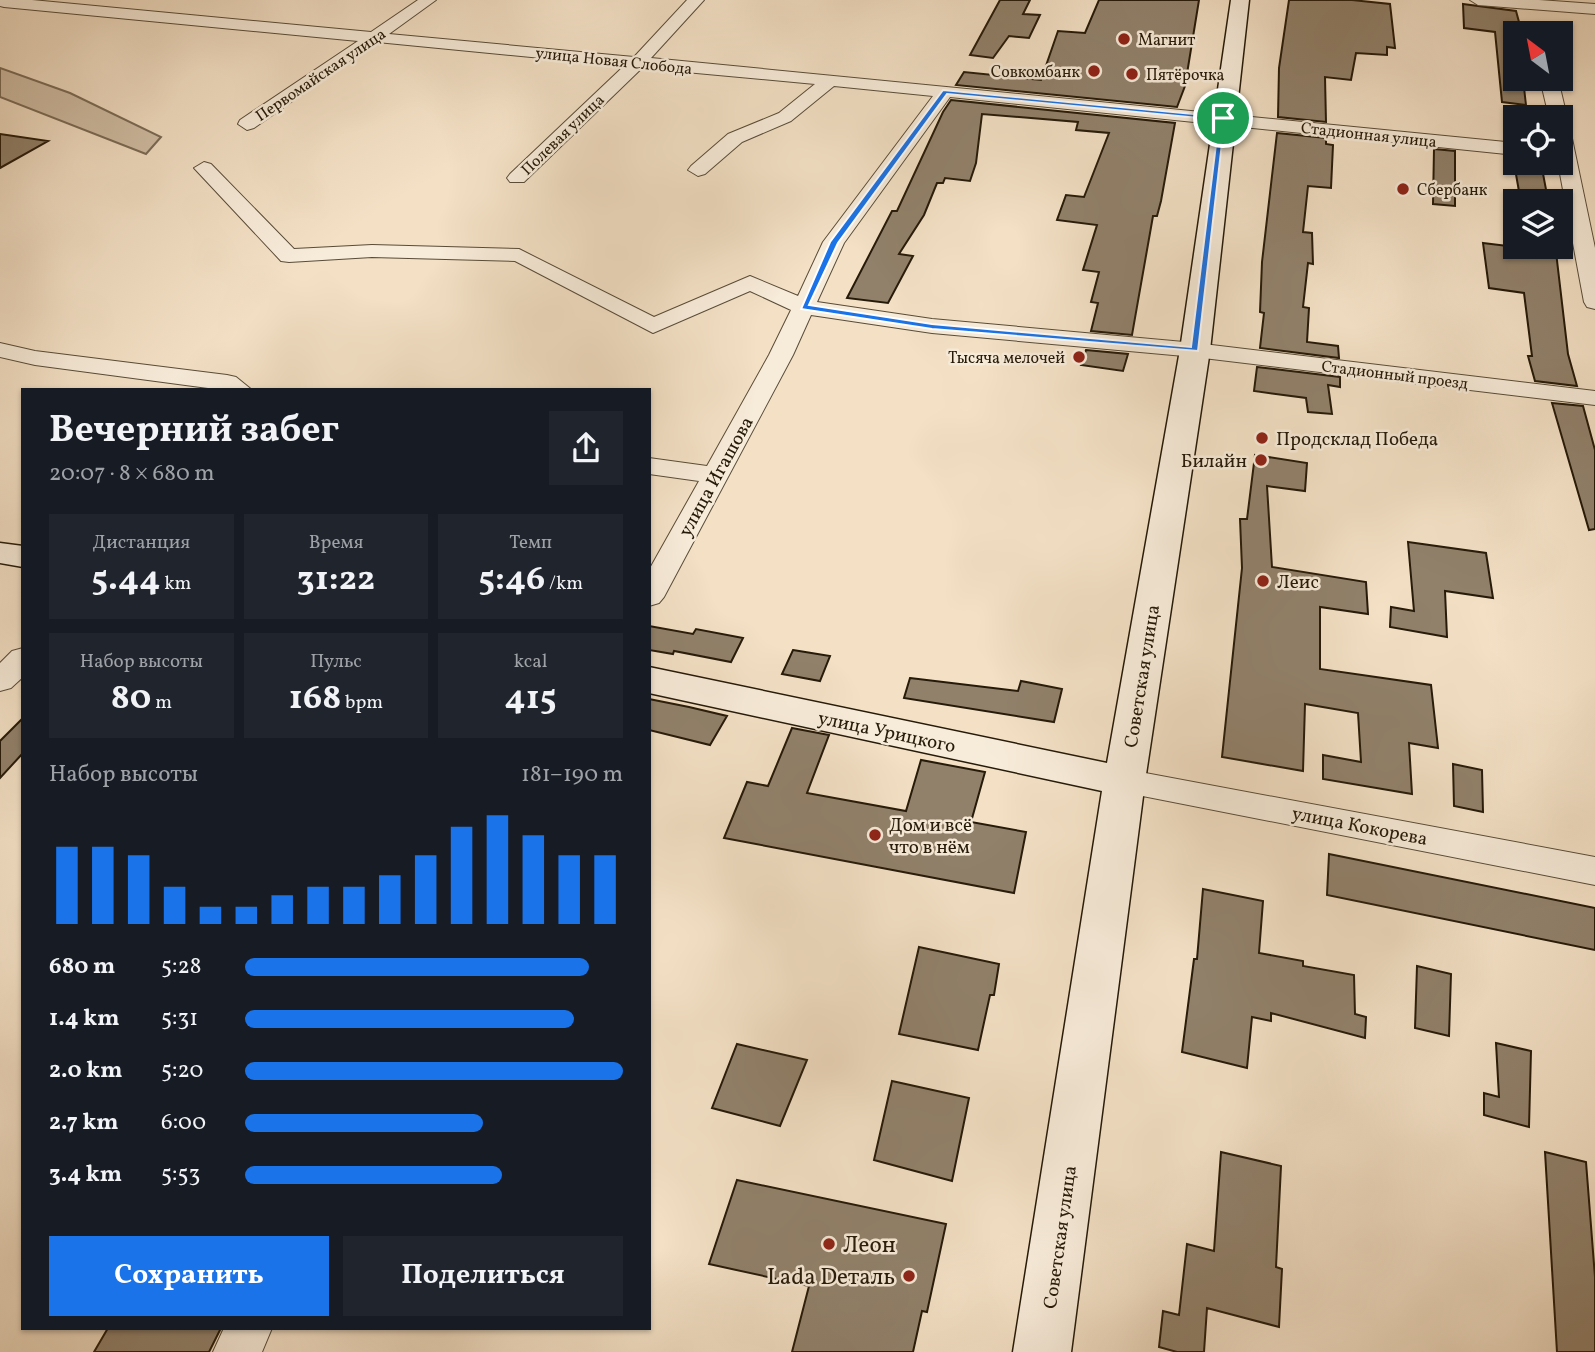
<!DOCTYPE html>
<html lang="ru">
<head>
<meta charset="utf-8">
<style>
	:root { --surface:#171b24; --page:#20242c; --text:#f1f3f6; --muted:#9ea1a6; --accent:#1a73e8 }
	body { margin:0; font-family:Vollkorn,serif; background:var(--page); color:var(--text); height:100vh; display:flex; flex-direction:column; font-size:26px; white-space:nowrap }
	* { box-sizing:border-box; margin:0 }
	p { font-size:23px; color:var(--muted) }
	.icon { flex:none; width:38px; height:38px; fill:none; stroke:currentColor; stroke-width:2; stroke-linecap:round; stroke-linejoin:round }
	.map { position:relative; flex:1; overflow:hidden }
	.details { position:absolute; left:21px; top:388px; width:630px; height:942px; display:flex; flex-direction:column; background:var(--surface); border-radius:0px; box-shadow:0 2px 5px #0004 }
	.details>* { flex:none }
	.needle { width:46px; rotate:328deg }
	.buttons { position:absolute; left:1503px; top:21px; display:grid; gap:14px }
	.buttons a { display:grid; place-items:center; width:70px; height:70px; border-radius:0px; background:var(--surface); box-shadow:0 2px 5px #0004; font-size:35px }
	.pin { position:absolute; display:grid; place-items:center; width:60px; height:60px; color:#fff; margin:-30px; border:4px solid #fff; border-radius:50%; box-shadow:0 2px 7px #0007 }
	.round { display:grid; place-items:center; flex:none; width:74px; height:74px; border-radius:0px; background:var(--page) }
	.overview { display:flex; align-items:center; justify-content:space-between; height:119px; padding:0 28px }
	h1 { font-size:38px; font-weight:700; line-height:52px }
	.metrics { display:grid; grid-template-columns:repeat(3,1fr); gap:10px; height:119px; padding:7px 28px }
	.metrics div { display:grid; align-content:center; border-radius:0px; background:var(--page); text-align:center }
	.metrics b { font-size:35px; font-weight:700 }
	.metrics small { font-size:19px; font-weight:400 }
	.metrics p { font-size:19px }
	.chart { height:196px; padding:14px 28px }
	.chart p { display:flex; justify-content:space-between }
	.chart svg { width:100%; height:126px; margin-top:7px; stroke:var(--accent); stroke-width:6 }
	.cta { display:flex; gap:14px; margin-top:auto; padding:14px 28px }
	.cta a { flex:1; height:80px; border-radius:0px; background:var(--accent); color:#fff; font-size:28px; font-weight:700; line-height:80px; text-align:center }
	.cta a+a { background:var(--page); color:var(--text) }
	ul { padding:0 28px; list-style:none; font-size:23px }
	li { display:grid; grid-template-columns:112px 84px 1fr; align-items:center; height:52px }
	li i { height:18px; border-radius:9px; background:var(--accent) }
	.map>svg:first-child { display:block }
	.green { fill:#d0bea5; stroke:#7b6c57; stroke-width:2 }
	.building { fill:#91816b; stroke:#261a09; stroke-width:2 }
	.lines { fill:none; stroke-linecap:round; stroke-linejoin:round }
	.street-casing { stroke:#594c38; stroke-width:2 }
	.secondary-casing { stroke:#261a09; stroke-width:3 }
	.street { fill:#f7ebd9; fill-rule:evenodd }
	.secondary { fill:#f7ebd9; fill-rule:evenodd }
	.route { fill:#1a73e8; stroke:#fff; stroke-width:2; fill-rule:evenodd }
	.poi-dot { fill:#8f2418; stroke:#f7ebd9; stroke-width:2.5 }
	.labels { text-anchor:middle; stroke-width:5; stroke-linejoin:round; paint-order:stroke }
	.far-poi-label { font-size:16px; fill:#261a09; stroke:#f7ebd9; text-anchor:start }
	.far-street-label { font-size:16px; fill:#261a09; stroke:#f7ebd9 }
	.poi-label { font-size:19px; fill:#261a09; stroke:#f7ebd9; text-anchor:start }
	.street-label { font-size:19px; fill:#261a09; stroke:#f7ebd9 }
	.near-poi-label { font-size:23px; fill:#261a09; stroke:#f7ebd9; text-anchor:start }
</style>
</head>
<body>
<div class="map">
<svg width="1595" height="1352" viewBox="0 0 1595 1352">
	<rect width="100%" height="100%" fill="#f3e0c5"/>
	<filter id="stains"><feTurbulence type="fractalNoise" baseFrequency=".00286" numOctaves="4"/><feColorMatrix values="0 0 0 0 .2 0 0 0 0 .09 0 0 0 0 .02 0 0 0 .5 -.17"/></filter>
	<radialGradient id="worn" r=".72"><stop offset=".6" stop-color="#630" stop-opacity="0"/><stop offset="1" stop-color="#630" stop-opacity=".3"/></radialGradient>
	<path class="green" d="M0,68L70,93L161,137L146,154L0,97Z"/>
	<path class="building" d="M1000,0H1030L1023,14L1040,15L1029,38L1009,36L993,58L970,55Z
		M1099,0H1199L1185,86L1177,107L956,85L964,72L1041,80L1058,31L1085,33Z
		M1289,0H1352L1390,4L1395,48L1387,47V55L1356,53L1351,80L1325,77L1326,122L1278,117L1279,68Z
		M1463,4L1516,11L1522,33H1516V79H1523L1526,105L1502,102L1495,32L1464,28Z
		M951,100L1175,123L1161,201L1157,216H1153L1132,335L1091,331L1098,303L1091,302L1099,272L1083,270L1097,225L1057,220L1066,195L1084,197L1109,133L1076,130L1078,122L982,114L976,163L970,181L945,178L943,183H937L924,215L899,254L913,256L888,303L847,298L892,211H897L943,112Z
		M1277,133L1326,138V144L1333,145L1331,188L1308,186L1303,232L1312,233L1313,264L1308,263L1303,307L1309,308L1307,342L1338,346L1339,358L1260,348L1264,313L1260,312L1262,262Z
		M0,134L48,141L0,168Z
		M1434,149L1455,151V206L1433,204Z
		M1514,163H1541L1548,200L1520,197Z
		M1483,243L1556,252L1568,354L1577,386L1535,381L1528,356H1532L1524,293L1489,288Z
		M1086,350L1128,354L1123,371L1081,365Z
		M1257,367L1340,377V387L1328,385L1332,414L1308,412L1306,398L1254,391Z
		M1552,403L1583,406L1595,450V529L1589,530Z
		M1255,455L1307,463L1305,491L1267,486L1272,567L1366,582L1368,614L1320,607V669L1431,685L1438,748L1409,743L1412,794L1323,779V755L1361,762L1358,713L1305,704L1303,771L1222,757L1242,568L1240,519H1247Z
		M1408,542L1486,553L1493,598L1445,591L1447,637L1390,627L1391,607L1414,611Z
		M649,626L693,634L696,629L743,638L731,662L674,651L673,654L649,650Z
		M793,650L830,656L820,681L782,674Z
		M910,678L1018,691L1021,681L1062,689L1054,722L904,698Z
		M649,699L689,707L727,716L710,745L649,730Z
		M23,718V753L0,778V741Z
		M792,728L829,735L807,793L906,811L921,760L985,772L971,822L1026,832L1014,893L724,838L747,782L768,786Z
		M1453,764L1482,770L1483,812L1454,806Z
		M1329,854L1595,908V950L1327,895Z
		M1203,889L1263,901L1259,953L1303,961V966L1354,975L1355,1014L1366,1017L1365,1038L1271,1013V1021L1252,1017L1247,1068L1182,1052L1194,959H1197Z
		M919,947L999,964L994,995H990L978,1050L899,1034Z
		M1417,966L1451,974L1449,1036L1415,1028Z
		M1496,1043L1531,1051L1529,1127L1484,1115V1093L1499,1097Z
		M737,1044L807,1060L780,1126L712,1108Z
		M892,1081L969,1098L952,1181L874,1160Z
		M1221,1152L1281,1166L1276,1267L1282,1269L1279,1327L1207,1308L1204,1352H1177L1159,1347L1163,1311L1179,1315L1187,1244L1214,1251Z
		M1545,1152L1586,1162L1595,1277V1352H1557Z
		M737,1180L946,1224L927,1312L922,1311L913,1352H792L809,1286L709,1264Z
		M108,1328H221L209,1352H94Z"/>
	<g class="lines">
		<g class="street-casing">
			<path id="street" d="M0,0H32L371,32L418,0H436L389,34L634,57L687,0H704L651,58L1516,143V155L950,97L844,243L817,302L932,319L1195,343L1595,391V405L1195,357L932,333L811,315L793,355L664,597L659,603L649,606V570L699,481L649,474V458L707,466L769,355L791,310L750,291L653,333L515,261L372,257L289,262L281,261L194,168L204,162L211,164L294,249L372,245L519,249L654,317L750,276L798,296L823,242L933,96L834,86L791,121L742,142L705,174L698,176L688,170L691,166L728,134L779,113L815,84L642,68L524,182H510L507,178L510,174L624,66L377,42L254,128L247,130L238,124L240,120L358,41L4,7L0,6Z
				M1470,0H1539L1595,4V14L1478,5Z
				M1540,79H1558L1567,117L1564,121L1561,122V117H1549Z
				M1561,123L1570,129L1595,248V309L1587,307L1584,302L1558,163H1561Z
				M0,343L35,351L227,375L236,377L252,390H223L35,365L0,357Z
				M23,648V677L11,688L0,691V663L12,651Z
				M1124,769L1595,857V885L1112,790L1107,781L1112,772Z
				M224,1328H272L262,1352H213Z"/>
		</g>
		<g class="secondary-casing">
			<path id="secondary" d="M1231,0H1249L1210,350L1145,781L1071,1352H1013L1102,791L649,693V667L1107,763L1180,350Z
				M0,543L23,546V567L0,563Z"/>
		</g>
		<use href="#street" class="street"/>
		<use href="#secondary" class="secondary"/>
	</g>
	<path class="route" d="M943,90L1225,117L1198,351L932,329L801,309L830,242ZM947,94L1219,120L1191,347L932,324L809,305L838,243Z"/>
	<g class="poi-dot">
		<circle cx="1124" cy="39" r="7"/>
		<circle cx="1094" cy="71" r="7"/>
		<circle cx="1132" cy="74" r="7"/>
		<circle cx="1403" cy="189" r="7"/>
		<circle cx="1079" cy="357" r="7"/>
		<circle cx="1262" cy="438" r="7"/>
		<circle cx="1261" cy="460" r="7"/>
		<circle cx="1263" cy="581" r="7"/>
		<circle cx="875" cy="835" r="7"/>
		<circle cx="829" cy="1244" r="7"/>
		<circle cx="909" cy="1276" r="7"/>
	</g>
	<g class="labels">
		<g class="far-poi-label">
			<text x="1138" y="45">Магнит</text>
			<text x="1080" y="77" text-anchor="end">Совкомбанк</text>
			<text x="1146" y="80">Пятёрочка</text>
			<text x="1417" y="195">Сбербанк</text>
			<text x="1065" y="363" text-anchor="end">Тысяча мелочей</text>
		</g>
		<g class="far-street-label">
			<text transform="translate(614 60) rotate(6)" y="6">улица Новая Слобода</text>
			<text transform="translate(320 74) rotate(-34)" y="6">Первомайская улица</text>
			<text transform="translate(562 134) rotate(-44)" y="6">Полевая улица</text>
			<text transform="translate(1369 134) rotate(6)" y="6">Стадионная улица</text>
			<text transform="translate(1395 374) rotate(7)" y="6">Стадионный проезд</text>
		</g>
		<g class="poi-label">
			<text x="1276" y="445">Продсклад Победа</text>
			<text x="1247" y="467" text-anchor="end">Билайн</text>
			<text x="1277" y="588">Леис</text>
			<text x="889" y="831">Дом и всё<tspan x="889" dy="22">что в нём</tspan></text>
		</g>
		<g class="street-label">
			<text transform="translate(715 476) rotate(-61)" y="7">улица Игашова</text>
			<text transform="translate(1141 676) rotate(-81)" y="7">Советская улица</text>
			<text transform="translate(887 731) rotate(12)" y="7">улица Урицкого</text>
			<text transform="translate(1360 825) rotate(11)" y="7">улица Кокорева</text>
			<text transform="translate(1059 1237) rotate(-82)" y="7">Советская улица</text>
		</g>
		<g class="near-poi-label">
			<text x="843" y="1252">Леон</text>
			<text x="895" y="1284" text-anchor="end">Lada Dеталь</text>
		</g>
	</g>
	<rect width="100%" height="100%" filter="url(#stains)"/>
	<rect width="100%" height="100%" fill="url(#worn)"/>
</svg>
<div class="buttons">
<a><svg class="needle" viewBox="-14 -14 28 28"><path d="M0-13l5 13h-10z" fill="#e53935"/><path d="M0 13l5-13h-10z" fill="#9ea1a6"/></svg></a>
<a><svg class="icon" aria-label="locate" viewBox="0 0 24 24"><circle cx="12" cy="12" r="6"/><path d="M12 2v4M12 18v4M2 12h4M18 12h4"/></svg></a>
<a><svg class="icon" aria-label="layers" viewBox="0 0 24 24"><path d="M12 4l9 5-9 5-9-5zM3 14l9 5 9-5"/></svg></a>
</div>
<div class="pin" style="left:1223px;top:118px;background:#1e9e55"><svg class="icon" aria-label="arrive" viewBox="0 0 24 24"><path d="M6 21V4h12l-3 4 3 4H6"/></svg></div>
<section class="details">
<div class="overview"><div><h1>Вечерний забег</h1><p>20:07 · 8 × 680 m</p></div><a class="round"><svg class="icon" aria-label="share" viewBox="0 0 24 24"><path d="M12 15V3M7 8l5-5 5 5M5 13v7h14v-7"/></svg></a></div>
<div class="metrics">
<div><p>Дистанция</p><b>5.44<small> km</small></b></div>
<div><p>Время</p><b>31:22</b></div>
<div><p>Темп</p><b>5:46<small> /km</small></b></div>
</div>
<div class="metrics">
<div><p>Набор высоты</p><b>80<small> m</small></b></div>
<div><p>Пульс</p><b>168<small> bpm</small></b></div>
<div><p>kcal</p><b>415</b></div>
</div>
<div class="chart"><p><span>Набор высоты</span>181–190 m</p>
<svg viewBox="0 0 160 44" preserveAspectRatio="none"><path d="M5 44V17M15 44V17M25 44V20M35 44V31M45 44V38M55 44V38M65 44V34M75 44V31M85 44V31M95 44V27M105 44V20M115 44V10M125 44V6M135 44V13M145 44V20M155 44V20"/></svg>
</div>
<ul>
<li><b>680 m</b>5:28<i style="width:91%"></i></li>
<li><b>1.4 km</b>5:31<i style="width:87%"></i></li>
<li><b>2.0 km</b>5:20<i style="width:100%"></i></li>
<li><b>2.7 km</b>6:00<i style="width:63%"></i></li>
<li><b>3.4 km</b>5:53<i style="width:68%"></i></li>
</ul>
<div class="cta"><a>Сохранить</a><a>Поделиться</a></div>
</section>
</div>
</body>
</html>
